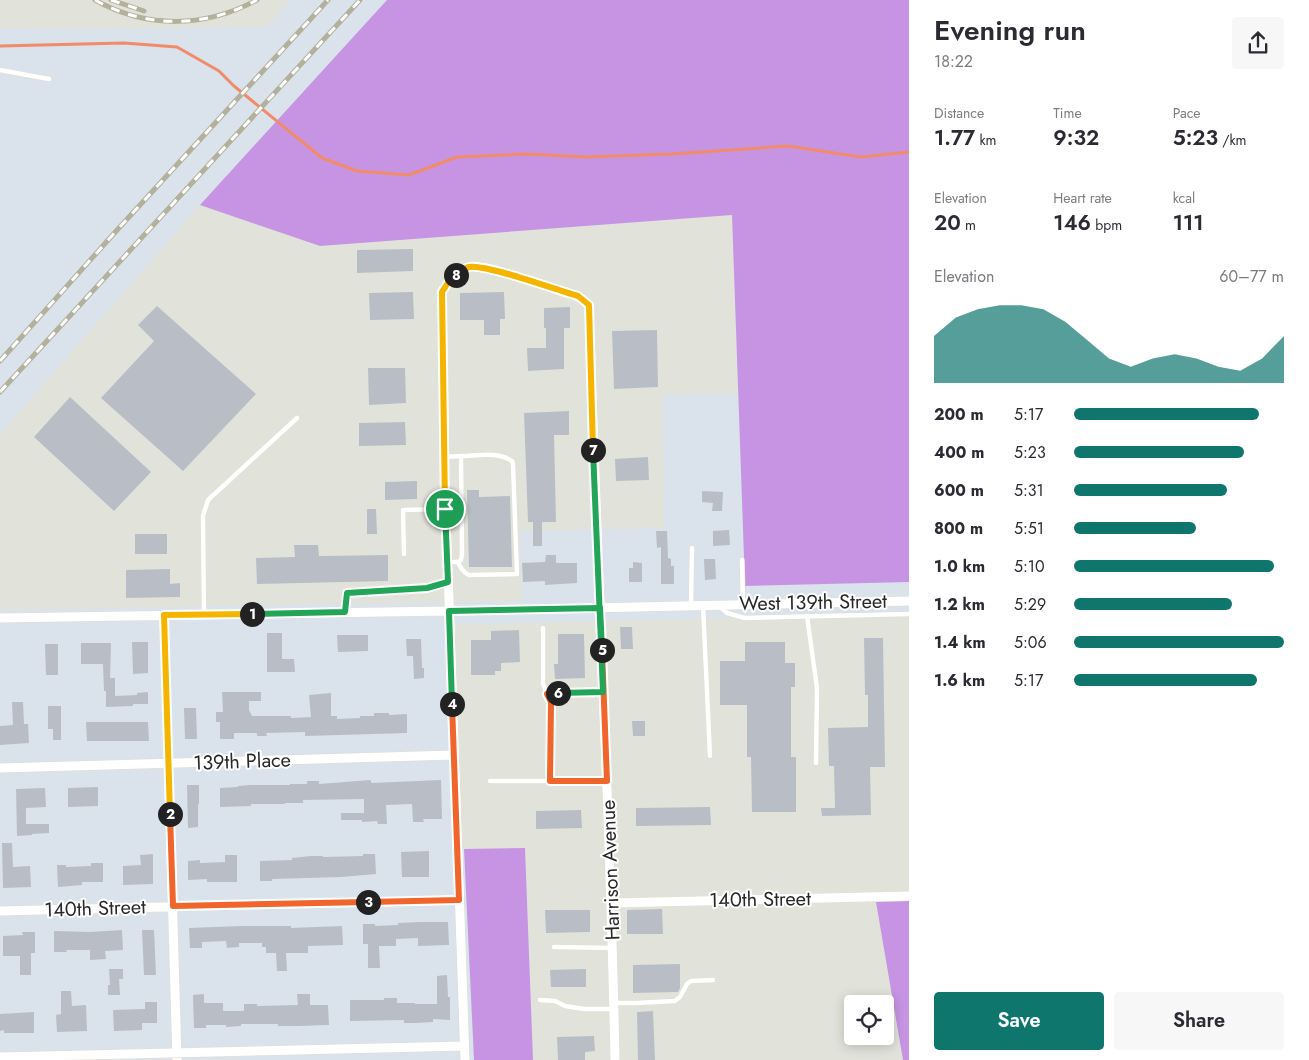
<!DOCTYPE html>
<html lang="en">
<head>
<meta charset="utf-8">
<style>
	:root { --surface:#fff; --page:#f7f7f7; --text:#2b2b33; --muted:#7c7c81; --accent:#0f766e }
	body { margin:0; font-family:Jost,sans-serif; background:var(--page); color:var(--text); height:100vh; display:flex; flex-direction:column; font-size:19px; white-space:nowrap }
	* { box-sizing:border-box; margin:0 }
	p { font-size:16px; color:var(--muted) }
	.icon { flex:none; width:28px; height:28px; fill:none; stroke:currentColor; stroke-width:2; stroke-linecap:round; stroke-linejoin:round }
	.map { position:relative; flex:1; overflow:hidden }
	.panel { display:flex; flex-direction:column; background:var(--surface); width:400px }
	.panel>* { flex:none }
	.buttons { position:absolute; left:844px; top:995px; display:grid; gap:10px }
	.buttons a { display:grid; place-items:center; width:50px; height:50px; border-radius:5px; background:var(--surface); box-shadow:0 2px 12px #0003; font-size:25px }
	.pin { position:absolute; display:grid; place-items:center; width:42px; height:42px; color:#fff; margin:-21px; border:2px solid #fff; border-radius:50%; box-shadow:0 1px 5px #0007 }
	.km { position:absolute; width:25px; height:25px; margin:-12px; border-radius:50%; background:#222; color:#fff; font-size:14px; line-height:25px; text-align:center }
	.round { display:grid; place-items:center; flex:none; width:52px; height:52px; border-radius:5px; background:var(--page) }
	.overview { display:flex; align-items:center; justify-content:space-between; height:85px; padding:0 25px }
	h1 { font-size:28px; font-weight:600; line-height:38px }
	.stats { display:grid; grid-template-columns:repeat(3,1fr); gap:8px; height:85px; padding:5px 25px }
	.stats div { display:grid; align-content:center }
	.stats b { font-size:21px; font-weight:600 }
	.stats small { font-size:14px; font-weight:400 }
	.stats p { font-size:14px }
	.chart { height:140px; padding:10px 25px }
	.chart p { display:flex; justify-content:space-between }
	.chart svg { width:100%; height:90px; margin-top:5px; fill:var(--accent); opacity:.7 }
	.cta { display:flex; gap:10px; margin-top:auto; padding:10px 25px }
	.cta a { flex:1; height:58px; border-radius:5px; background:var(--accent); color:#fff; font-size:20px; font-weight:600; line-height:58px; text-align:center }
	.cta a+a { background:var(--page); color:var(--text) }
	ul { padding:0 25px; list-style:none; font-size:16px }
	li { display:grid; grid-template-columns:80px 60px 1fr; align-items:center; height:38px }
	li i { height:12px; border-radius:6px; background:var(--accent) }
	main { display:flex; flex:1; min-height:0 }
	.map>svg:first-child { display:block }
	.industrial { fill:#e1e3db; fill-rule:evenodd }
	.green { fill:#c794e4 }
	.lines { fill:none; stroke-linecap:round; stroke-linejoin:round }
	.stream { stroke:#f18b69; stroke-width:3 }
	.building { fill:#b9bec6 }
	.lane-casing { stroke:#e2decf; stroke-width:5.5 }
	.street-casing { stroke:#e2decf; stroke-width:10 }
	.lane { stroke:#fff; stroke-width:4.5 }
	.street { stroke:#fff; stroke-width:9 }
	.rail-casing { stroke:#b3b09c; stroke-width:5 }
	.rail { stroke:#fff; stroke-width:3; stroke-dasharray:9; stroke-linecap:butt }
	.split-1-casing { stroke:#fff; stroke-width:10 }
	.split-2-casing { stroke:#fff; stroke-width:10 }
	.split-3-casing { stroke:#fff; stroke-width:10 }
	.split-4-casing { stroke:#fff; stroke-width:10 }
	.split-5-casing { stroke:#fff; stroke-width:10 }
	.split-6-casing { stroke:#fff; stroke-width:10 }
	.split-7-casing { stroke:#fff; stroke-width:10 }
	.split-8-casing { stroke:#fff; stroke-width:10 }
	.split-9-casing { stroke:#fff; stroke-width:10 }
	.split-1 { stroke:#22a559; stroke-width:6 }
	.split-2 { stroke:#f5b400; stroke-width:6 }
	.split-3 { stroke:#f0652b; stroke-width:6 }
	.split-4 { stroke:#f0652b; stroke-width:6 }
	.split-5 { stroke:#22a559; stroke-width:6 }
	.split-6 { stroke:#f0652b; stroke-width:6 }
	.split-7 { stroke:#22a559; stroke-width:6 }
	.split-8 { stroke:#f5b400; stroke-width:6 }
	.split-9 { stroke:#f5b400; stroke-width:6 }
	.labels { text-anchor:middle; stroke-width:4; stroke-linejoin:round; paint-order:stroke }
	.street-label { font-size:20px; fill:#282828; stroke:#fff }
</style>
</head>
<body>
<main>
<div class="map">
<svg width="909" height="1060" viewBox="0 0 909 1060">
	<rect width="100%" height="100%" fill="#dae2eb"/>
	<path class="industrial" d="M0,0H291L267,27L0,29Z
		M200,205L320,246L732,215L738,393L663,395L664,528L520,531L522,601L0,610V434Z
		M909,613V901L876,902L903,1060H533L525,848L457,849L449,625ZM852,1004H885V1036H852Z"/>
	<path class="green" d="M387,0H909V582L745,586L732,215L320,246L200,205Z
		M525,848L533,1060H474L464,849Z
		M909,901V1060H903L876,902Z"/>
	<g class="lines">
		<path class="stream" d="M0,46L124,43L177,47L219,71L234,86L322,158L357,171L409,175L457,157L527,154L586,157L672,154L788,146L861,157L909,152"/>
	</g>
	<path class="building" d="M413,249V271L357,273V250Z
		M413,292L414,319L370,320L369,293Z
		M504,292L505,319H500V335H484V320H460V293Z
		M157,306L256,394L183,471L101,398L154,341L138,325Z
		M570,307V328H564V369L528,371L527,348H546V328H544V308Z
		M657,330L658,387L614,389L612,331Z
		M368,368H405L406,403L369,405Z
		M70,397L151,472L114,511L34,437Z
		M569,411V435H554L556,522H542V546H533V522H528L524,413Z
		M405,422L406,445L359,446V423Z
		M648,457L649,480L616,481L615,459Z
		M417,481V499L385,500V482Z
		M467,490H479V497L510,496L512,567H469Z
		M702,491L723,492L722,511H712L713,503L702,502Z
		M367,509H376L377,534H367Z
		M729,530L730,545L713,546V531Z
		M656,531H667L668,558L671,559V566H674V584H661V547L657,548Z
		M135,534H167V554H135Z
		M294,545H318L319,556L388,555V581L257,584L256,558L295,557Z
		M546,555H556V563H577V583L545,585V581L523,582L522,563L545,562Z
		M704,559H715L716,579L705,580Z
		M633,562L642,563V582H629V568H633Z
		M170,569V584L180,583V597L126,598V570Z
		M620,627H632L633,649H621Z
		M519,630L520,662L501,663V671H495V675H471V640H491V631Z
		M267,633H282V659H294L295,672H267Z
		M558,634H584L585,678L555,679L554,664H558Z
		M337,635H368V651L338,652Z
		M864,638H883L885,767H870L871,815L822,816L821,808H835L834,766H829L828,728L868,727V695H865Z
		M406,639H421L422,668H424V678L414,679L413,656H407Z
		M132,642H148V673L133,674Z
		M745,642H785V663H795V687H791V757H796V812H752L751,757H747V705H720V661H745Z
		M81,643H111L110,678H115V696L137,695V693L148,692V704H133V706L106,707V691H104L103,664H81Z
		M45,644H58V675H46Z
		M222,692H261V701H249V710L252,716H291V718L311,717L309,695L331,693V716H337V719L360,718V716H374V713H389V715L407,714V733L305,736V732L266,733L267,736H257V733H234V739H220V722H216V712H223Z
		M12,702H23L24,724H28L29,743L0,745V726L13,725Z
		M48,706H61V740H53V729H48Z
		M184,708H196L197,739H185Z
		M632,721H645V736H633Z
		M86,722H148L149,741H87Z
		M371,780V783L441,780L442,819H423L424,822H413L412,804L386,805L387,824H378L377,821L362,822V820H341V813H364V799L303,800V803H285V804H251V806L220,807V788L238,787V786L251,785H290V784H307V781H319V784Z
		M187,785H199V804H198V827L188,828Z
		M98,787V806L68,807V788Z
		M45,788L46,807L26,808V824H49V833L32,834V835L17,836L16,789Z
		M710,807L711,825L636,826V808Z
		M581,810L582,828L536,829V811Z
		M2,843H12L13,867L30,866L31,887L3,888Z
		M429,851V877H402L401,852Z
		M153,854V884L123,885V866L141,865L140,855Z
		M363,854H375L376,874L341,877L272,879V881H260V861L292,860V858L311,856H323V857L363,856Z
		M225,855H237V882H207V879L188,880V861L200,860V863L225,862Z
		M91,863H103V882H82V885L58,887L57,865H66V867L91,866Z
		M662,909L663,934H627V910Z
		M545,910H590V932L546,933Z
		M420,922H448L449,945L418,946V938L396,939V946H379L380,968H368V944H363V924H375V926L398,925V923Z
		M241,926H291V928L342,926L343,945L308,946V953H286L287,971H277L276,953H266V947H262V943H239V947L227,948L226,941L202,942V948H190L189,928Z
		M122,930L123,950L105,951L106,959L90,960V950H66L67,952H54V931L90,932Z
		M142,930H154L156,975H144Z
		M22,932H35V953H31V975H20V956H3V936L23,935Z
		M680,964V988L678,992L633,993V965Z
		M109,969H123V979H119L120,995H108V985H110Z
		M586,969V987H551L550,970Z
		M447,975L448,997H450V1020L433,1019V1022L416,1023H404V1020L350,1021V1000H384V998H397V1003H415V1004H437V976Z
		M61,991H71L72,1006L86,1005L87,1031L57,1032L56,1015L61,1014Z
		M204,994V1003H223V1011H244V1004H257V1006L298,1005L297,994H310V1005H328L329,1025L298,1026H278V1024H241V1026L226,1027V1025H206V1028H194L193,995Z
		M145,1002H157V1023H142V1030L114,1031L113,1010L145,1009Z
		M653,1011L655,1060H638L637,1012Z
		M34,1012V1033H4V1030L0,1031V1014Z
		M594,1036L595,1051L585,1052V1060H558L557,1037Z"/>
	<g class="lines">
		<g class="lane-casing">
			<path id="lane" d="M0,70L49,79
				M445,457L461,456L462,554L461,560L458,562H448
				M404,554L403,510L445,509
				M742,560L743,604
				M458,562C460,568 463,572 469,575L517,574L513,464L512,461C498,451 476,456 461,456
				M691,605L692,548
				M703,606L710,756
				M719,606L727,613L745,618L909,614
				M345,612L347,593L427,588L448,582
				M204,614L203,516L208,500L297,418
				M807,616L817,688L816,763
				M543,628V684L551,703L550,781
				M547,693L603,692
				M490,781H607
				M554,947L613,948
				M540,1000L555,1001L565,1006L584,1009H614
				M614,1003H636L675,1001L680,997L687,984L691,981L713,980"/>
		</g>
		<g class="street-casing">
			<path id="street" d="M164,615L177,1060
				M0,618L449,611L909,601
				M0,768L454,755
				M612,903L909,896
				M0,911L459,900
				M0,1057L464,1046
				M465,1060L445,485L442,291L451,278L469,267H479L496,270L578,296L589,305C597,557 610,808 615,1060"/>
		</g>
		<use href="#lane" class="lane"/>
		<use href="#street" class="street"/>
		<g class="rail-casing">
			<path id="rail" d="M95,0C147,29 205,28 257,0
				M111,0L144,11
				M0,361L118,229L328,0
				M0,392L360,0"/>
		</g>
		<use href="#rail" class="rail"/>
	</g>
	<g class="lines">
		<g class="split-1-casing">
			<path id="split-1" d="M252,614L345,612L347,593L427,588L448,582L445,509"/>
		</g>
		<g class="split-2-casing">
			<path id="split-2" d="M170,814L164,615L252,614"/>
		</g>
		<g class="split-3-casing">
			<path id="split-3" d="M170,814L173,906L368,902"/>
		</g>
		<g class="split-4-casing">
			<path id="split-4" d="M368,902L459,900L452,704"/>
		</g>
		<g class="split-5-casing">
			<path id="split-5" d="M452,704L449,611L600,608L602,650"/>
		</g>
		<g class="split-6-casing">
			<path id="split-6" d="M558,693L547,694L551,702L550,781H607L602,650"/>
		</g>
		<g class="split-7-casing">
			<path id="split-7" d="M558,693L603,692L593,450"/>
		</g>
		<g class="split-8-casing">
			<path id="split-8" d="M456,275C460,273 465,268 469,267C484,263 559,291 578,296L589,305L593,450"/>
		</g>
		<g class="split-9-casing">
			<path id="split-9" d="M445,509L442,292L451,278L456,275"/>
		</g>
		<use href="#split-1" class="split-1"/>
		<use href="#split-2" class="split-2"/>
		<use href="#split-3" class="split-3"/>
		<use href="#split-4" class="split-4"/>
		<use href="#split-5" class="split-5"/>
		<use href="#split-6" class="split-6"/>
		<use href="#split-7" class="split-7"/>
		<use href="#split-8" class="split-8"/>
		<use href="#split-9" class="split-9"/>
	</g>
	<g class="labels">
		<g class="street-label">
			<text transform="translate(813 602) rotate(-1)" y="7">West 139th Street</text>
			<text transform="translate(242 761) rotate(-2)" y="7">139th Place</text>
			<text transform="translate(610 870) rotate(-92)" y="7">Harrison Avenue</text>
			<text transform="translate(760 899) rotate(-1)" y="7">140th Street</text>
			<text transform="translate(95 908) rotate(-2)" y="7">140th Street</text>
		</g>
	</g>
</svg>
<div class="buttons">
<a><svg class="icon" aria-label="locate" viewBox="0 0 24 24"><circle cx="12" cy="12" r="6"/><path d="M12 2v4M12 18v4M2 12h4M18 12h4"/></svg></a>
</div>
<div class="pin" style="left:445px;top:509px;background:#1e9e55"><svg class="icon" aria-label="arrive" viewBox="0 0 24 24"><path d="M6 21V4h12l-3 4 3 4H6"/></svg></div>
<b class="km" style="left:252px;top:614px">1</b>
<b class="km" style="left:170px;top:814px">2</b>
<b class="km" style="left:368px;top:902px">3</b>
<b class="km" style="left:452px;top:704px">4</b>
<b class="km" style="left:602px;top:650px">5</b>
<b class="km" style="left:558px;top:693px">6</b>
<b class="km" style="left:593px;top:450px">7</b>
<b class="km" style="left:456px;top:275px">8</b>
</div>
<section class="panel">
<div class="overview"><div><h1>Evening run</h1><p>18:22</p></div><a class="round"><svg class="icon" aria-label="share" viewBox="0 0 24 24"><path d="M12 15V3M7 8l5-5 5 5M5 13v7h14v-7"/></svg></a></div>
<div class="stats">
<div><p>Distance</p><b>1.77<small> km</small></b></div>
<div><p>Time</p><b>9:32</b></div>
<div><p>Pace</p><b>5:23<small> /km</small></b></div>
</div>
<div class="stats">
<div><p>Elevation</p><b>20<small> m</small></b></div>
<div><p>Heart rate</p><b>146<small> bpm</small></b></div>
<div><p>kcal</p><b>111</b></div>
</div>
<div class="chart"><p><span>Elevation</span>60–77 m</p>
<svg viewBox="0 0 160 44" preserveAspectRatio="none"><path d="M0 44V21L10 12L20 8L30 6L40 6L50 8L60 14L70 23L80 32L90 36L100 32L110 30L120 32L130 36L140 38L150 32L160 21V44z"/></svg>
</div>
<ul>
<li><b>200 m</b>5:17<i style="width:88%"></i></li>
<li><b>400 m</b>5:23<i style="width:81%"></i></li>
<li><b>600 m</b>5:31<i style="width:73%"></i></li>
<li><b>800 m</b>5:51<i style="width:58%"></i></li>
<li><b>1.0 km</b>5:10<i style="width:95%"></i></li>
<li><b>1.2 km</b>5:29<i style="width:75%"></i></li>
<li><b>1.4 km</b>5:06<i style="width:100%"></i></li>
<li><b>1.6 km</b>5:17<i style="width:87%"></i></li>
</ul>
<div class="cta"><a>Save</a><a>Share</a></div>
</section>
</main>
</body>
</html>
